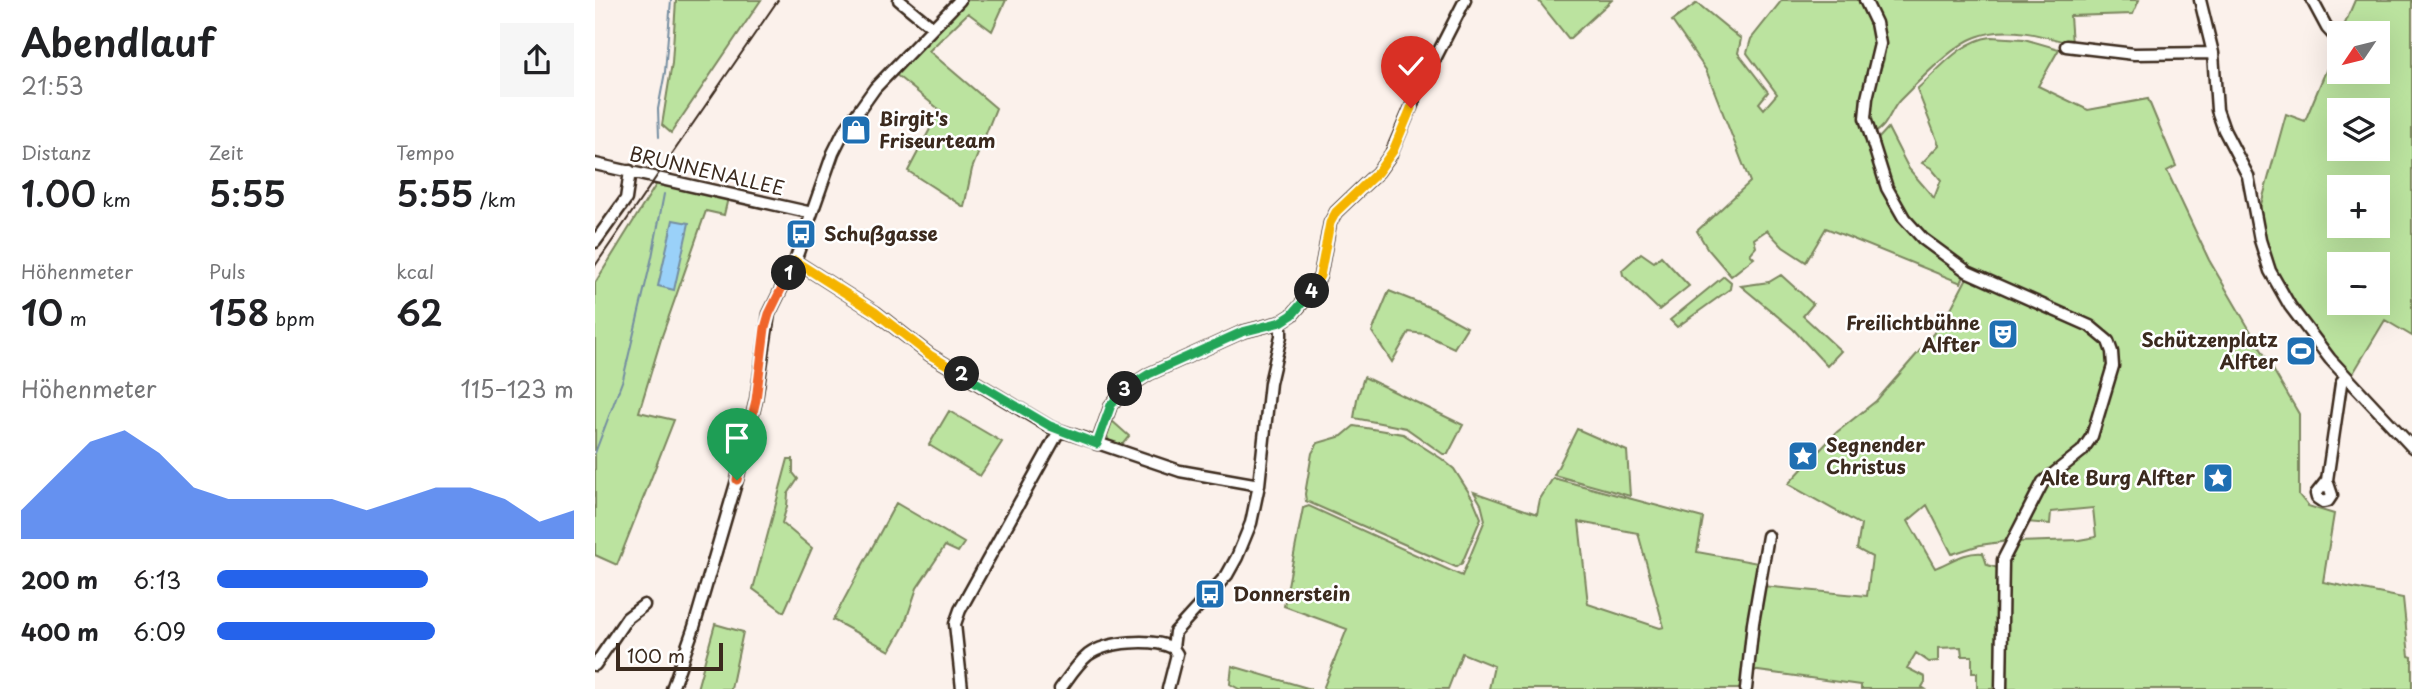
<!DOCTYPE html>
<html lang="de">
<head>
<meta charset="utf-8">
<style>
	:root { --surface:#fff; --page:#f6f6f6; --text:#202124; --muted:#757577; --accent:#2563eb }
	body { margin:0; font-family:"Playpen Sans",sans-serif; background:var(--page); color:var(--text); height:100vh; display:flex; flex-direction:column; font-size:26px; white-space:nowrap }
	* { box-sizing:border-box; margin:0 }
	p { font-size:23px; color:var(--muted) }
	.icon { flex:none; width:38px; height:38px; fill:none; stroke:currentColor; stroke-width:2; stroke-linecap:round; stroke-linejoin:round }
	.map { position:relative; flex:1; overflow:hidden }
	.side { display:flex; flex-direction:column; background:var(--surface); width:595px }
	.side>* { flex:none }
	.needle { width:46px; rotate:235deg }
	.tools { position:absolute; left:1732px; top:21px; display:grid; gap:14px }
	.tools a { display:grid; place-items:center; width:63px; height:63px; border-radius:0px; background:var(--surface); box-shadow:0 7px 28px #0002; font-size:35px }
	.scale { position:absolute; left:21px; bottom:18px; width:107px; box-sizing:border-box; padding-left:7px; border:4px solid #3b2a1e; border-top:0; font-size:19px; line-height:24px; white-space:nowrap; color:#3b2a1e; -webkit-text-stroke:5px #fff; paint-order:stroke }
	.pin { position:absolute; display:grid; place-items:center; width:60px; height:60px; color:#fff; margin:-72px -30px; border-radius:50% 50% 50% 0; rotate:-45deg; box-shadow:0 0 7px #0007 }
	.pin .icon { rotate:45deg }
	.km { position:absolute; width:35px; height:35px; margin:-18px; border-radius:50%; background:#222; color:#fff; font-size:19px; line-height:35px; text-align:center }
	.round { display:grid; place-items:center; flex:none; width:74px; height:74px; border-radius:0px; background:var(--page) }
	.headline { display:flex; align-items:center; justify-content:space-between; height:119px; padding:0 21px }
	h1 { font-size:38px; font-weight:600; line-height:52px }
	.stats { display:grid; grid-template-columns:repeat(3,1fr); gap:10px; height:119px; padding:7px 21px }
	.stats div { display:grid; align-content:center }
	.stats b { font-size:35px; font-weight:600 }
	.stats small { font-size:19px; font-weight:400 }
	.stats p { font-size:19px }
	.chart { height:196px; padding:14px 21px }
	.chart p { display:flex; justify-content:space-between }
	.chart svg { width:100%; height:126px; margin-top:7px; fill:var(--accent); opacity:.7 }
	ul { padding:0 21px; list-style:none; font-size:23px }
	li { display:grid; grid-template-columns:112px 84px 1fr; align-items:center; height:52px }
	li i { height:18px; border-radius:9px; background:var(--accent) }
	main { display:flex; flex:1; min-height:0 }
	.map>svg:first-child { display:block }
	.green { fill:#bbe39f; stroke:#7b865e; stroke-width:2; fill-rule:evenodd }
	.water { fill:#9ad1f9; stroke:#748ea1; stroke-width:2 }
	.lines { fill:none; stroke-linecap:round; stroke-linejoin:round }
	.stream { stroke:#748ea1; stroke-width:2 }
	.minor-casing { stroke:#3b2a1e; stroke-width:15 }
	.minor { stroke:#fff; stroke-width:10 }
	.tram { stroke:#3b2a1e; stroke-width:2 }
	.split-1-casing { stroke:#fff; stroke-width:14 }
	.split-2-casing { stroke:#fff; stroke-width:14 }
	.split-3-casing { stroke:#fff; stroke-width:14 }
	.split-4-casing { stroke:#fff; stroke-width:14 }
	.split-5-casing { stroke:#fff; stroke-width:14 }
	.split-1 { stroke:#f0652b; stroke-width:9 }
	.split-2 { stroke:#f5b400; stroke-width:9 }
	.split-3 { stroke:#22a559; stroke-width:9 }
	.split-4 { stroke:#22a559; stroke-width:9 }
	.split-5 { stroke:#f5b400; stroke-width:9 }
	.labels { text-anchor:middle; stroke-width:5; stroke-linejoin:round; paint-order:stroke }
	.poi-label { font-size:19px; font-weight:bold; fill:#3b2a1e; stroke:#fff; text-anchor:start }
	.street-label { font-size:19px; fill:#3b2a1e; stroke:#fff }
</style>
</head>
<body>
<main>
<section class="side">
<div class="headline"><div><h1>Abendlauf</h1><p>21:53</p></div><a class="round"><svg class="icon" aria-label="share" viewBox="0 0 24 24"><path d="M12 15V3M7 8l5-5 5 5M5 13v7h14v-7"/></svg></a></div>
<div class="stats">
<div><p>Distanz</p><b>1.00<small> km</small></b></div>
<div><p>Zeit</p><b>5:55</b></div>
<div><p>Tempo</p><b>5:55<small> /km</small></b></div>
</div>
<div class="stats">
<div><p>Höhenmeter</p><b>10<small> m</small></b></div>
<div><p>Puls</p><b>158<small> bpm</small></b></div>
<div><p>kcal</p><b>62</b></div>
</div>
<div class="chart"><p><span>Höhenmeter</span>115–123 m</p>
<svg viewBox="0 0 160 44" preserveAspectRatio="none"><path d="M0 44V34L10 22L20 10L30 6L40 14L50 26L60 30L70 30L80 30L90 30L100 34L110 30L120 26L130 26L140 30L150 38L160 34V44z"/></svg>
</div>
<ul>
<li><b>200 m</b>6:13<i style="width:59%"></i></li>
<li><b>400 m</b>6:09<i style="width:61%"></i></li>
</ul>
</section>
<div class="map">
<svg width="1817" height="689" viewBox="0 0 1817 689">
	<rect width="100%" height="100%" fill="#fbf1eb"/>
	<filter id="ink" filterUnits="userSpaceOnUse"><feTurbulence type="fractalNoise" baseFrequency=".0143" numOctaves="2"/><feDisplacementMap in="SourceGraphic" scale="14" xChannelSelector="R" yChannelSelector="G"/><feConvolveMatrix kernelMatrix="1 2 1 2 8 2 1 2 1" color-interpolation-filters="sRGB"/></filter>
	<g filter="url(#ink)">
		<path class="green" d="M81,0H166L76,133L67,125L77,63Z
			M372,0H411L397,31L373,13L334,51L401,108L377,169L369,207L313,171L345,110L300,74Z
			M943,0H1017L974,39Z
			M1187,0H1264L1279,32L1282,48L1266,110L1272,141L1291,193L1298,206L1370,274L1366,283L1231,228L1211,262L1188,247L1172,230L1159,239L1161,247L1155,254L1159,258L1136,276L1112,248L1102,231L1155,182L1111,70L1077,21L1102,3L1146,39L1143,53L1173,92L1164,103L1169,109L1182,94L1152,53L1156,39Z
			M1273,0H1544L1538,14L1475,16L1477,44C1447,35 1412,25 1381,37C1358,45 1323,82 1305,100C1295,110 1293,127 1279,133L1276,132L1273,107L1289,59L1291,38Z
			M1760,0H1817V336L1790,320L1754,380L1687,293L1662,219L1691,114L1710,121L1745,37V72H1783V33H1746ZM1745,110H1783V149H1745ZM1745,187H1783V226H1745ZM1745,264H1783V303H1745Z
			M1396,37L1429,39L1464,49L1443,86L1493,110L1553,99L1581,166L1572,171L1614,260L1704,414V495L1713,506L1739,514L1728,582L1808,598L1814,656L1817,657V689H1407L1413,541L1385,545L1357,554L1332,505L1313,521L1340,568C1355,562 1371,551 1388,553L1392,565L1403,568V689H1382V673H1377V656H1367L1366,647L1343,648V661L1334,662L1321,653L1312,668L1330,677V682L1327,687L1330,689H1266V685L1156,670L1154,624L1146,689H894L899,666L867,653L853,689H728L752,629L689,606L708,508L714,506L867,576L890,520L886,504L879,492L942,514L945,499L958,478L1108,518L1102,552L1163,563L1155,618L1168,586L1272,596L1277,557L1262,549L1266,525L1193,484L1242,432L1281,401L1322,354L1352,316L1375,272L1321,229L1296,188L1282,140L1293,128L1314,169L1339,198L1346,180L1336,168L1327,163L1344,145L1322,89C1344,70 1365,41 1396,37ZM1498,508L1501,537L1484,540L1420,542L1431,522L1455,524L1456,512ZM984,522L1043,533L1069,627L1065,628L993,604Z
			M62,183L133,198L129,215L111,211L67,336L44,412L79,420L22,565L0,555V283Z
			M1046,253L1059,262L1066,256L1094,286L1064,310L1028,275L1027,270Z
			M1186,275L1218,304L1208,316L1246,351L1232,366L1198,329L1146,286L1174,282Z
			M1129,276L1136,282L1135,289L1082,327L1075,320Z
			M794,291L839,309L872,327L859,348L829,334L814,332L797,362L777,332Z
			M769,377L868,425L853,454H848L811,428L759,418L762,399Z
			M354,411L407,442L385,476L334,445Z
			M516,420L534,436L526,446L514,441L511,434Z
			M759,426L808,434L847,459L859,469L878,499L886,518L867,563L861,567L711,501L710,494L717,453L723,443L747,436Z
			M982,429L1032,451L1035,496L959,475Z
			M193,459H198V473L203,479L193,494L192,506L187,523L217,548L189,612L158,589Z
			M301,503L369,543L363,552L350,546L322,588L309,626L295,651L238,620Z
			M120,624L148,632L136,689H102Z
			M637,666L716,689H644L635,684Z"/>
		<path class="water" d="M78,220L94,223L79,290L63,286Z"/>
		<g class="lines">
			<path class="stream" d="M64,137L63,109L70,72L76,0
				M0,453L28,379L57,257L69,194"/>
			<g class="minor-casing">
				<path id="minor" d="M304,0L338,28
					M1270,0L1281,23L1285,44L1272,98L1270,118L1292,188L1309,218L1328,239L1373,272L1495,326L1513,341L1517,352L1518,366L1497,436L1487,451L1448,482L1408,560L1406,689
					M1605,0L1618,53L1622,110L1629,130L1653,176L1665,240L1675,271L1695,306L1735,359L1817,447
					M1717,0L1732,28L1744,41
					M1471,46L1539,54L1618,53
					M0,164L217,213
					M0,242L31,199L35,171
					M200,261L280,312L335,355L455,427L585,471L664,485
					M502,444L516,405L529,390L554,374L647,332L686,322L697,315L715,294L725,276L735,223L741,212L783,172L796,154L820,98L870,0
					M1732,480L1737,495L1733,501L1728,502L1722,498L1721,494L1732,480L1746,384L1750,376
					M0,665L32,618L49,605
					M77,689L99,627L142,480L161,400L174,314L200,261L238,153L248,133L280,88L365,0
					M367,689L360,624L365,610L464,431
					M465,689C474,677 482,664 493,655C512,641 557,638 578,648
					M573,689L582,654L578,648L580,632L632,575L642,557L656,523L664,485L675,383L686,336V322
					M1151,689L1158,623L1173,536"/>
			</g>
			<use href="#minor" class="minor"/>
			<path class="tram" d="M0,266L183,0"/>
		</g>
	</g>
	<g class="lines" filter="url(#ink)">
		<g class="split-1-casing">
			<path id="split-1" d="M142,480L161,400L170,328L174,314L194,273"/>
		</g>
		<g class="split-2-casing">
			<path id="split-2" d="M194,273L200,261L280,312L335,355L367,374"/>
		</g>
		<g class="split-3-casing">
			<path id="split-3" d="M367,374L455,426L502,444L516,405L530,389"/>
		</g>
		<g class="split-4-casing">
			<path id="split-4" d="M530,389L554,374L647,332L686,322L697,315L717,291"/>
		</g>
		<g class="split-5-casing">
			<path id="split-5" d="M717,291L725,276L735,223L741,212L783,172L798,151L816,108"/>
		</g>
		<use href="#split-1" class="split-1"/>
		<use href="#split-2" class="split-2"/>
		<use href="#split-3" class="split-3"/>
		<use href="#split-4" class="split-4"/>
		<use href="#split-5" class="split-5"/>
	</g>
	<defs>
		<g id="shop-square" transform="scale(1.575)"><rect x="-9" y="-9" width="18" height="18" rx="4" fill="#1f6fb2" stroke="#fff"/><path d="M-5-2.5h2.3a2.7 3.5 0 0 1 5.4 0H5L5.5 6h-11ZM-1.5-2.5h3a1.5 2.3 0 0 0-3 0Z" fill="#fff"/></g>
		<g id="bus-square" transform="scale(1.575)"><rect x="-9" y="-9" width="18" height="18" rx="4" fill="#1f6fb2" stroke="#fff"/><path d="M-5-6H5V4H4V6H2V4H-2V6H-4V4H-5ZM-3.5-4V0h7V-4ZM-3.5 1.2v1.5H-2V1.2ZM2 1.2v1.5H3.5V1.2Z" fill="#fff"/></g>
		<g id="theatre-square" transform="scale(1.575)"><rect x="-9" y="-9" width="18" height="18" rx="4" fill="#1f6fb2" stroke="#fff"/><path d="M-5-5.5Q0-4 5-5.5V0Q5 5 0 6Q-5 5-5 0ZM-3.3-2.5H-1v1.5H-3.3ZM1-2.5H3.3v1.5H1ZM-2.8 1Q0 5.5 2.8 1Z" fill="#fff"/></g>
		<g id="stadium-square" transform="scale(1.575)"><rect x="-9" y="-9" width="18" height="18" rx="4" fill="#1f6fb2" stroke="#fff"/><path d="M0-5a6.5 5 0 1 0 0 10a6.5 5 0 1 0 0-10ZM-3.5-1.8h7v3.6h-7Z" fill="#fff"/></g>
		<g id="sight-square" transform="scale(1.575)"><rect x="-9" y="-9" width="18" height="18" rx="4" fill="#1f6fb2" stroke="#fff"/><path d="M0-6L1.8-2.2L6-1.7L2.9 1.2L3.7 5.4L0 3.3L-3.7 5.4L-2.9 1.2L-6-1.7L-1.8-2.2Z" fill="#fff"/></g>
	</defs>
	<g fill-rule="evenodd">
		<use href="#shop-square" x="261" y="130"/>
		<use href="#bus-square" x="206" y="234"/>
		<use href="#theatre-square" x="1408" y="334"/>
		<use href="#stadium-square" x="1706" y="351"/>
		<use href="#sight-square" x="1208" y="456"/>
		<use href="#sight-square" x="1623" y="478"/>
		<use href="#bus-square" x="615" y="594"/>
	</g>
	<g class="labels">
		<g class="poi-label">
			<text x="284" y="126">Birgit's<tspan x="284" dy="22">Friseurteam</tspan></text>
			<text x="229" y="241">Schußgasse</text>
			<text x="1385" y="330" text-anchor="end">Freilichtbühne<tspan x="1385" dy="22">Alfter</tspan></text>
			<text x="1683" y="347" text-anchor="end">Schützenplatz<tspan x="1683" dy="22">Alfter</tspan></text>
			<text x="1231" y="452">Segnender<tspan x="1231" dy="22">Christus</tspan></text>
			<text x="1600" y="485" text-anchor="end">Alte Burg Alfter</text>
			<text x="638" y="601">Donnerstein</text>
		</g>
		<g class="street-label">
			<text transform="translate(112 171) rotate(13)" y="7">BRUNNENALLEE</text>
		</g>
	</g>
</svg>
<div class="tools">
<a><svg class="needle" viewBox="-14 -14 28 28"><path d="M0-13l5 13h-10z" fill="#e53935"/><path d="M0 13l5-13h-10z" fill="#757577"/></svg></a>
<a><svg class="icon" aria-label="layers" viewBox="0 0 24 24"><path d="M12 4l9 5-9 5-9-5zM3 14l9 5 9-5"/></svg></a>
<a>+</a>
<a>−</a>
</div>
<div class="scale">100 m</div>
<div class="pin" style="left:142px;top:480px;background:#1e9e55"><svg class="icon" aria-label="arrive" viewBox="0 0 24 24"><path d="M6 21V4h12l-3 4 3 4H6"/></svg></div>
<div class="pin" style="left:816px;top:108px;background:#d93025"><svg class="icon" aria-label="check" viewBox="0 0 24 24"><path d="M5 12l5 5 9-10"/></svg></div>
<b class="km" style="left:194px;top:273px">1</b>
<b class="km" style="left:367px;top:374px">2</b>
<b class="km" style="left:530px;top:389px">3</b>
<b class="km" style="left:717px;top:291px">4</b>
</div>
</main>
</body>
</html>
